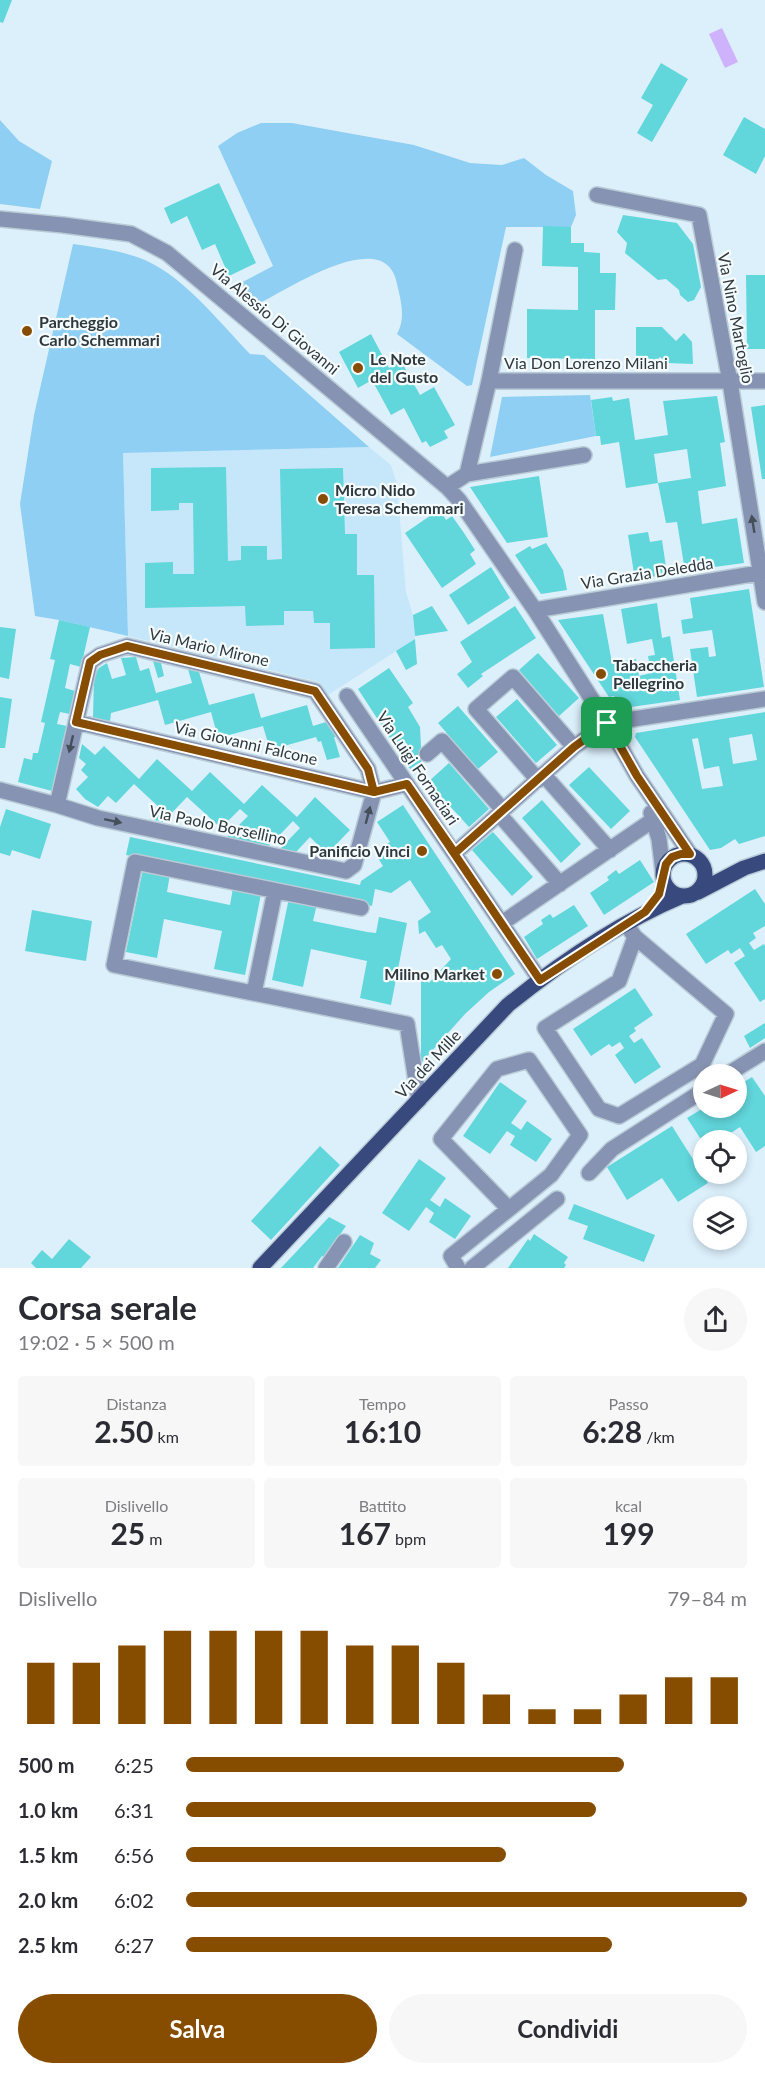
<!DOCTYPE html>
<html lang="it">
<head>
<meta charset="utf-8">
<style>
	:root { --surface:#fff; --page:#f7f7f7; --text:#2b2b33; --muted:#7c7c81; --accent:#864d01 }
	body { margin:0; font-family:Lato,sans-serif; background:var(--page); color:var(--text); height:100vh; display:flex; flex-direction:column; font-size:22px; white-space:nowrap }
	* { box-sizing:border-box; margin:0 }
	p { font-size:20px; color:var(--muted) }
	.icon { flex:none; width:33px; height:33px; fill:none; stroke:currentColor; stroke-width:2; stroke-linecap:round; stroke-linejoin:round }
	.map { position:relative; height:1268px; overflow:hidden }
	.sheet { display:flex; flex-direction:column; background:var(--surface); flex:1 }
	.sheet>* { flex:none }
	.needle { width:39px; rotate:86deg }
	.buttons { position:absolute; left:693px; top:1064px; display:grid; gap:12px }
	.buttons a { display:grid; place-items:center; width:54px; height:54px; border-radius:50%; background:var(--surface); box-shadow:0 3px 9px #0003; font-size:30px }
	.pin { position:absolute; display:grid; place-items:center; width:51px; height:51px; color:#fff; margin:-26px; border-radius:12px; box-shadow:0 3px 9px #0006 }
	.round { display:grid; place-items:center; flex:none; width:63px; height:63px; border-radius:32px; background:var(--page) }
	.head { display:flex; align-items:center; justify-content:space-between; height:102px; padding:0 18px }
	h1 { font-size:33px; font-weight:700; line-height:45px }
	.metrics { display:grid; grid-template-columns:repeat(3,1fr); gap:9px; height:102px; padding:6px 18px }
	.metrics div { display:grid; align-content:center; border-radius:6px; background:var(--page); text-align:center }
	.metrics b { font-size:30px; font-weight:700 }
	.metrics small { font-size:16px; font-weight:400 }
	.metrics p { font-size:16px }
	.chart { height:168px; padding:12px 18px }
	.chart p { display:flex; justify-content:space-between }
	.chart svg { width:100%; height:108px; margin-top:6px; stroke:var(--accent); stroke-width:6 }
	.action { display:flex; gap:12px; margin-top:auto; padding:12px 18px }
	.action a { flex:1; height:69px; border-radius:36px; background:var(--accent); color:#fff; font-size:24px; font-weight:700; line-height:69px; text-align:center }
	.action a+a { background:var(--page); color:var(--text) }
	ul { padding:0 18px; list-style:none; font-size:20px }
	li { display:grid; grid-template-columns:96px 72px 1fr; align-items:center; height:45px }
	li i { height:15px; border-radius:8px; background:var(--accent) }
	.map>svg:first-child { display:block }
	.built { fill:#c6e7f9 }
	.green { fill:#8fcff3 }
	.water { fill:#ceb3fc }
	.building { fill:#61d6db; fill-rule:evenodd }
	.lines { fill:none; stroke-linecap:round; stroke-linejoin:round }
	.minor-casing { stroke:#b9cbd6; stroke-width:18 }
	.major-casing { stroke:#b9cbd6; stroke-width:18 }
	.minor { stroke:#8793b2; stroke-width:15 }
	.major { stroke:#37497d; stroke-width:15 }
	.oneway { fill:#444f5a }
	.route-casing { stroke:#fff; stroke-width:12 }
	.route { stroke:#864d01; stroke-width:8 }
	.poi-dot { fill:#864d01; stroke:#f6fbfd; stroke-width:2 }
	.labels { text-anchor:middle; stroke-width:4.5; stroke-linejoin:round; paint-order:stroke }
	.street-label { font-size:16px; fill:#2e383d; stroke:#f6fbfd }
	.poi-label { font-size:16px; font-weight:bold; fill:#2e383d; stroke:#f6fbfd; text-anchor:start }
</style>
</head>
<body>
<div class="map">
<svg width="765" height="1268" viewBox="0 0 765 1268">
	<rect width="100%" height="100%" fill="#dcf0fc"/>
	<path class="built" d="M369,447L391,465L397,484L406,592L413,615L415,639L328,695L319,682L128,636L123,453Z"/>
	<path class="green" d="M0,120L19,141L52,161L40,209L0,204Z
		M261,123H292L414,145L470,163L502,165L524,158L546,175L573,191L576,215L571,227H506L472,385L467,386L397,334C406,318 401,301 397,284C386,223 287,290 258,304L235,286L273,266L218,146L237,133Z
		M73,244C95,247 116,250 137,257C180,271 219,322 250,354L264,355L369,447L123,453L128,636L59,620L35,616L20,504L34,415Z
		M590,395L596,436L490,457L502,397Z"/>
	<path class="water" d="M722,28L738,62L725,68L709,34Z"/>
	<path class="building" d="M0,0H12L3,23L0,22Z
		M661,63L688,79L652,142L637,133L653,105L641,98Z
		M744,117L765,129V156L756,174L723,155Z
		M219,183L256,263L229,276L215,244L202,250L187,216L171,224L164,208Z
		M623,215L677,223L693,244L701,287L694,300L688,302L680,295L679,290L666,279L658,280L625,253L627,243L617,232Z
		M543,226L571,227V243H584V252L600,253V273H616L615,310H595V359L527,358V309L578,310V267L542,266Z
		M746,275H765V349H747Z
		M636,327H662L676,341L684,333L692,342L693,364L667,363L660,357L654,363L647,357L643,363H636Z
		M371,334L389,368L401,361L420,395L434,387L455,425L444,431L448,438L430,447L426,441L422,443L404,408L391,415L372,380L358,388L339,352Z
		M717,396L725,442L720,443L726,486L698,491L702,524L737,518L744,563L685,571L677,522L666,523L658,483L626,488L619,442L601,445L600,436H596L591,400L612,397L613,401L629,398L635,440L668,435L663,401ZM687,449L691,478L658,483L654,454Z
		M765,405V479H762L751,407Z
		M226,467L228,561L241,560V546H267V560L282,559L280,469L343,468L345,534H357V575H374L375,648L330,649V623H314L313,611H284V625L246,626L245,606L145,608V563L173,562V574H194L193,503H179V510L151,511V468Z
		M539,476L548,537L507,543L470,487Z
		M440,509L446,520L452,516L464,533L475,550L470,554L476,564L442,588L405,533Z
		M648,532L650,542L662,540L667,574L635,580L628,535Z
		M546,543L563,570L567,590L541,594L515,555L530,546L532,549Z
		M491,567L510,598L468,625L449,595Z
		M749,589L764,687L697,697L690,649L708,647L709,657L716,656L712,630L683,634L681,620L693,618L690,598Z
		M657,603L662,638L670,636L680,700L617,709L614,696L609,697L558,620L603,614L612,663L636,659L639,676L651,673L648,656L655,655L652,639L627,644L621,609Z
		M432,606L448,631L415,636L413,615Z
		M515,606L536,638L481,674L483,676L468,688L457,674L472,662L460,642Z
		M59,620L90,627L81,667L70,664L65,688L75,691L70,714L60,712L57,724L67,726L52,791L18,782L24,758L32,760L33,753H38L45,723L41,722L55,660L50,659Z
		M0,627L16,629L9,679L0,677Z
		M415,639L417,664L406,670L396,651Z
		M538,653L579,698L559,716L519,670Z
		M136,657L140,671L149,668L156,693L192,683L188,669L199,672L209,705L254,693L261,718L307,705L313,726L326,722L336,737H334L340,757L327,760L321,741L318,742L316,737L270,750L263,726L218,738L211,712L165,725L158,700L111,713L110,722L93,718L94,676L99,668L107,663L112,679L126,675L121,658Z
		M153,661L161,663L164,676L158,678Z
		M389,668L413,703L408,707L420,727L422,766L412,772L358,689Z
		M0,697L12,699L5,748H0Z
		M517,699L557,745L536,763L496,717Z
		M458,706L498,752L478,769L438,723Z
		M765,712V836L739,844L735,839L721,848L710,850L635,737L636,733ZM752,734L757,760L733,764L729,738ZM698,738L704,769L719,766L723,786L702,789L692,739Z
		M82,744L95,755L104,746L139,779L157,759L192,791L210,772L244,804L262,785L297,817L315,797L350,830L327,854L310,837L296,852L280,849L300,828L293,821L269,846L227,837L248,816L240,809L221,828L187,797L163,822L150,819L161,809L134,784L116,803L108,796L98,807L85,799L76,789L88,777L81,770L86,764L79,758Z
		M449,763L489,809L469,827L428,782Z
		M589,767L630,811L611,829L569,785Z
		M542,800L581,844L561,863L522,818Z
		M403,805L515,974L489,992L465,1014L421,1063V975L429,983L451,959L442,945L436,948L425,931L419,934L418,921L431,912L410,880L391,893L375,889L372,906L126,855L130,837L360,885L361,881L383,866L374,852L390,842L377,822Z
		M6,809L51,824L40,859L12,850L10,856L0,853V827Z
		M493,832L533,877L512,896L472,850Z
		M640,860L654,882L604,915L590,893L609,880L607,877L616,870L619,874Z
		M143,869L170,874L167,892L230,905L233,888L261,894L245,975L214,969L222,931L164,919L157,958L126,952Z
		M755,889L765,904V926L753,933L756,938L749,943L754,950L764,944L765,946V999L760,1002L734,963L745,956L740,948L731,954L728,950L706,964L686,934Z
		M289,898L317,904L313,921L367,932L376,933L379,917L407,923L391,1005L360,998L367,961L311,949L303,987L272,980Z
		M574,905L588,926L537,959L524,937L543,924L541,920L550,914L553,918Z
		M32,910L92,921L86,961L25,951Z
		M635,988L653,1015L634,1028L636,1031L629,1036L634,1043L642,1038L661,1067L635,1084L615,1055L624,1048L620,1042L612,1047L609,1044L591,1056L573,1029Z
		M765,1023V1038L750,1048L744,1036Z
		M752,1077L765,1096V1146L756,1152L740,1127L720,1140H704V1144L687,1118L705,1107H736V1087Z
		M500,1082L527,1101L511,1123L521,1130L527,1121L552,1139L536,1162L510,1145L515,1136L507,1131L490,1154L463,1136Z
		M672,1126L708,1183L678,1202L662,1178L627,1200L607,1167Z
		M320,1146L340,1165L271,1240L251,1221Z
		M419,1159L446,1178L430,1200L440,1207L445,1198L471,1216L455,1239L429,1222L434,1213L426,1207L409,1231L382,1213Z
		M574,1204L655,1235L644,1262L583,1239L588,1226L568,1219Z
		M329,1217L346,1226L324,1257L322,1256L313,1268H281Z
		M534,1234L568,1257L564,1263L566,1265L564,1268H508L528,1239L530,1241Z
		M360,1235L374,1243L370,1254L381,1260L375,1268H338Z
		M69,1239L91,1257L81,1268H36L31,1263L42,1250L52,1259Z"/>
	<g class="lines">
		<g class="minor-casing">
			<path id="minor" d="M597,195L699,215L730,382L765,602
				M0,219L63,225L131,234L167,253L447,487L459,500L535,610L607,723L637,776L690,854
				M489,381L515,250
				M467,474L584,455
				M447,487L467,474L489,381H765
				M535,610L765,572
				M347,696L540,980
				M76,722L374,792L407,784
				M427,754L442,741L503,810
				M543,774L610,850
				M538,780L476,709L513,677L574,747
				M0,790L57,805L98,818L346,871L354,865L374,792
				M57,805L90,662L100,655L127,646L315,691L368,769L374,792
				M651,813L659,839L663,872
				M499,814L560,884
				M455,853L574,747L607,723L765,699
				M361,908L135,862L114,965L407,1024L419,1100
				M502,923L653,820
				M626,924L635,937L726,1014L702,1065L619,1116L599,1109L545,1028L619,981L635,937
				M254,993L275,891
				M728,1074L765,1051
				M589,1173L612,1149L704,1090
				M326,1268L344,1242
				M458,1268L451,1256L551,1175L580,1135L529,1060L497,1069L441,1139L509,1209
				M472,1268L557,1199"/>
		</g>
		<g class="major-casing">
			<path id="major" d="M663 875a21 21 0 1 1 42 0a21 21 0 1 1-42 0Z
				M698,892L744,868L765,861
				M260,1268L508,1005C560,963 620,922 682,896"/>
		</g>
		<use href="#minor" class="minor"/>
		<use href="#major" class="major"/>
	</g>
	<defs><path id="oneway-solid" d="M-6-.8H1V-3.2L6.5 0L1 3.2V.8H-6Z" transform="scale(1.5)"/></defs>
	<g class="oneway">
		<use href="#oneway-solid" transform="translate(753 524) rotate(-99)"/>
		<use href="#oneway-solid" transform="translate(71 744) rotate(103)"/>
		<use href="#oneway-solid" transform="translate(368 815) rotate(-75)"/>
		<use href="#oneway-solid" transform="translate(113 821) rotate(12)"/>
	</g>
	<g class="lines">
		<g class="route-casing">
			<path id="route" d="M607,723L574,747L455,853L407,784L374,792L76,722L90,662L100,655L127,646L315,691L368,769L374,792L407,784L540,980L645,912L659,894L666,864L672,857L681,854H690L637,776L607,723"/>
		</g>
		<use href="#route" class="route"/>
	</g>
	<g class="poi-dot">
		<circle cx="27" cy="331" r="6"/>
		<circle cx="358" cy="368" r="6"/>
		<circle cx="323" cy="499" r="6"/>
		<circle cx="601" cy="674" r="6"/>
		<circle cx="422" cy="851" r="6"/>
		<circle cx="497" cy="974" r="6"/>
	</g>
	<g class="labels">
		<g class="street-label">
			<text transform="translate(736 318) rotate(79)" y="6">Via Nino Martoglio</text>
			<text transform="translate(275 319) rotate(40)" y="6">Via Alessio Di Giovanni</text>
			<text x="586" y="369">Via Don Lorenzo Milani</text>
			<text transform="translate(647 573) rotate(-9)" y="6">Via Grazia Deledda</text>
			<text transform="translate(209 647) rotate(13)" y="6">Via Mario Mirone</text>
			<text transform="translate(246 743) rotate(13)" y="6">Via Giovanni Falcone</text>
			<text transform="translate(418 768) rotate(56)" y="6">Via Luigi Fornaciari</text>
			<text transform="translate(218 825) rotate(12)" y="6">Via Paolo Borsellino</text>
			<text transform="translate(428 1064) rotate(-47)" y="6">Via dei Mille</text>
		</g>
		<g class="poi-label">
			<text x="39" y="328">Parcheggio<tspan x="39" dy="18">Carlo Schemmari</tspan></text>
			<text x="370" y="365">Le Note<tspan x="370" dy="18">del Gusto</tspan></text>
			<text x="335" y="496">Micro Nido<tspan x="335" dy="18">Teresa Schemmari</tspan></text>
			<text x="613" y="671">Tabaccheria<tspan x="613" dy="18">Pellegrino</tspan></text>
			<text x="410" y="857" text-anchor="end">Panificio Vinci</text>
			<text x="485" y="980" text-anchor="end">Milino Market</text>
		</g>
	</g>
</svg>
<div class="buttons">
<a><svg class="needle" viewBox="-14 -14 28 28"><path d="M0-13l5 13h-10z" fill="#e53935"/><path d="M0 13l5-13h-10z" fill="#7c7c81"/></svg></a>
<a><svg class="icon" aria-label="locate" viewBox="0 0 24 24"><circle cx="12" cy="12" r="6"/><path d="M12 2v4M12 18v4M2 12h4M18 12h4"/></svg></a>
<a><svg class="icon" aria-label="layers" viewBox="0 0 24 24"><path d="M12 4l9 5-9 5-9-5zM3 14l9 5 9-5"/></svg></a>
</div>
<div class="pin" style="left:607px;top:723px;background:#1e9e55"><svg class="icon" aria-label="arrive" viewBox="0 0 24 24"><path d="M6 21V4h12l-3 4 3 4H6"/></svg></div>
</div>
<section class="sheet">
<div class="head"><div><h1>Corsa serale</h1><p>19:02 · 5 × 500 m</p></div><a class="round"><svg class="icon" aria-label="share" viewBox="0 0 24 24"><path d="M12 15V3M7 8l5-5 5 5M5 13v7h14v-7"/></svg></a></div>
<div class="metrics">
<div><p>Distanza</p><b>2.50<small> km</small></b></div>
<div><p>Tempo</p><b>16:10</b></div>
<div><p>Passo</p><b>6:28<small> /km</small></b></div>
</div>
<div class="metrics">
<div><p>Dislivello</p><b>25<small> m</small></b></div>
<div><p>Battito</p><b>167<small> bpm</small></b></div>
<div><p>kcal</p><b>199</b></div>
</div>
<div class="chart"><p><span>Dislivello</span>79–84 m</p>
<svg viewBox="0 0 160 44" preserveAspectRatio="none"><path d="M5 44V19M15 44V19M25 44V12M35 44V6M45 44V6M55 44V6M65 44V6M75 44V12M85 44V12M95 44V19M105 44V32M115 44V38M125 44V38M135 44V32M145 44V25M155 44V25"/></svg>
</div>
<ul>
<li><b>500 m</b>6:25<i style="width:78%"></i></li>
<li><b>1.0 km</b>6:31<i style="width:73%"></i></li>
<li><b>1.5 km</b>6:56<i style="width:57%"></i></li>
<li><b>2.0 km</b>6:02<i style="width:100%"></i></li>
<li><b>2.5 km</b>6:27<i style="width:76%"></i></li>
</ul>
<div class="action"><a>Salva</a><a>Condividi</a></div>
</section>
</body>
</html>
